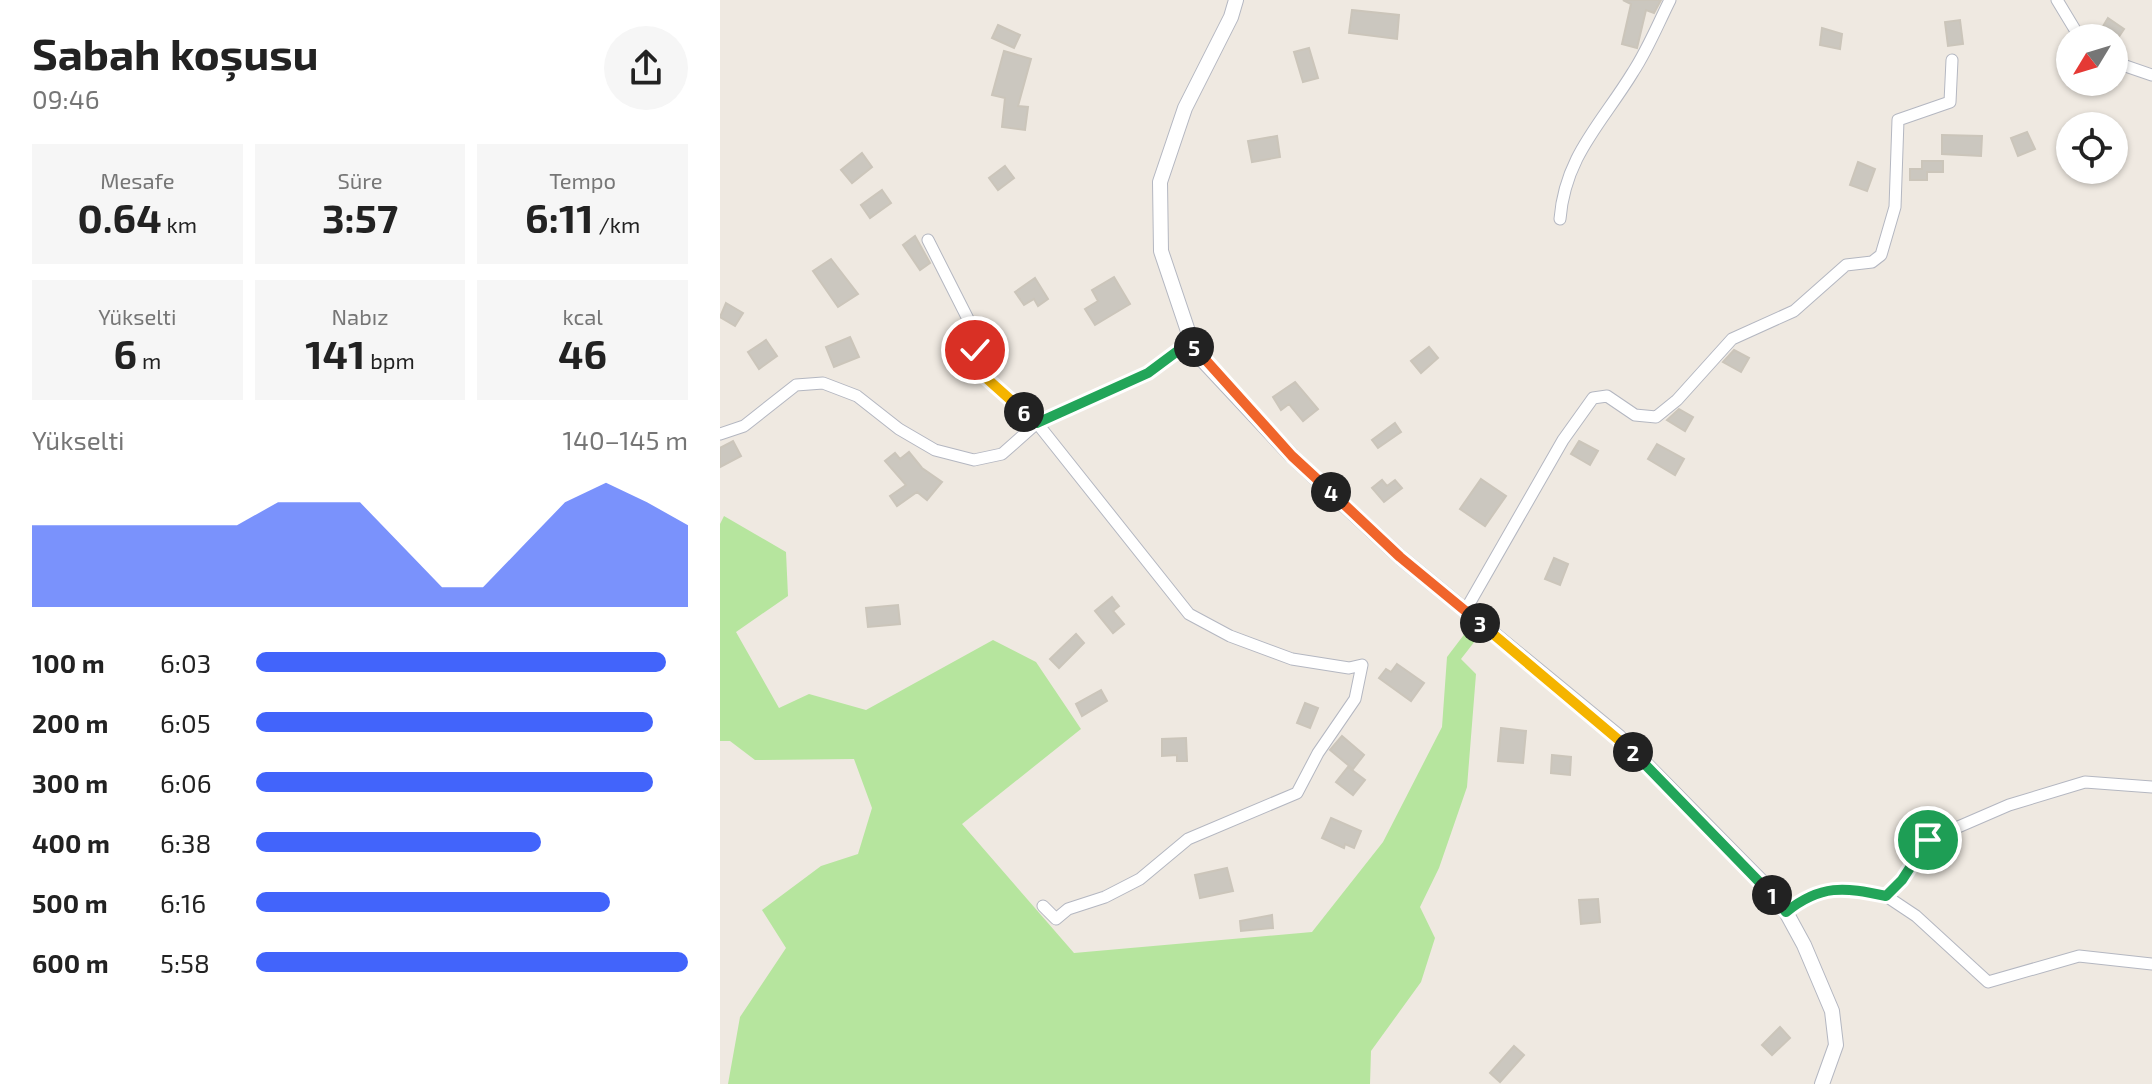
<!DOCTYPE html>
<html lang="tr">
<head>
<meta charset="utf-8">
<style>
	:root { --surface:#fff; --page:#f6f6f6; --text:#222; --muted:#767676; --accent:#4264fb }
	body { margin:0; font-family:"Exo 2",sans-serif; background:var(--page); color:var(--text); height:100vh; display:flex; flex-direction:column; font-size:30px; white-space:nowrap }
	* { box-sizing:border-box; margin:0 }
	p { font-size:26px; color:var(--muted) }
	.icon { flex:none; width:44px; height:44px; fill:none; stroke:currentColor; stroke-width:2; stroke-linecap:round; stroke-linejoin:round }
	.map { position:relative; flex:1; overflow:hidden }
	.panel { display:flex; flex-direction:column; background:var(--surface); width:720px }
	.panel>* { flex:none }
	.needle { width:52px; rotate:232deg }
	.buttons { position:absolute; left:1336px; top:24px; display:grid; gap:16px }
	.buttons a { display:grid; place-items:center; width:72px; height:72px; border-radius:50%; background:var(--surface); box-shadow:0 2px 6px #0004; font-size:40px }
	.pin { position:absolute; display:grid; place-items:center; width:68px; height:68px; color:#fff; margin:-34px; border:4px solid #fff; border-radius:50%; box-shadow:0 2px 8px #0007 }
	.km { position:absolute; width:40px; height:40px; margin:-20px; border-radius:50%; background:#222; color:#fff; font-size:22px; line-height:40px; text-align:center }
	.round { display:grid; place-items:center; flex:none; width:84px; height:84px; border-radius:42px; background:var(--page) }
	.overview { display:flex; align-items:center; justify-content:space-between; height:136px; padding:0 32px }
	h1 { font-size:44px; font-weight:700; line-height:60px }
	.figures { display:grid; grid-template-columns:repeat(3,1fr); gap:12px; height:136px; padding:8px 32px }
	.figures div { display:grid; align-content:center; border-radius:0px; background:var(--page); text-align:center }
	.figures b { font-size:40px; font-weight:700 }
	.figures small { font-size:22px; font-weight:400 }
	.figures p { font-size:22px }
	.chart { height:224px; padding:16px 32px }
	.chart p { display:flex; justify-content:space-between }
	.chart svg { width:100%; height:144px; margin-top:8px; fill:var(--accent); opacity:.7 }
	ul { padding:0 32px; list-style:none; font-size:26px }
	li { display:grid; grid-template-columns:128px 96px 1fr; align-items:center; height:60px }
	li i { height:20px; border-radius:10px; background:var(--accent) }
	main { display:flex; flex:1; min-height:0 }
	.map>svg:first-child { display:block }
	.green { fill:#b6e59e }
	.building { fill:#cbc7bf; stroke:#cbc5ba; stroke-width:2 }
	.lines { fill:none; stroke-linecap:round; stroke-linejoin:round }
	.minor-casing { stroke:#b4b7c1; stroke-width:13 }
	.tertiary-casing { stroke:#b4b7c1; stroke-width:16 }
	.minor { stroke:#fff; stroke-width:11 }
	.tertiary { stroke:#fff; stroke-width:14 }
	.split-1-casing { stroke:#fff; stroke-width:16 }
	.split-2-casing { stroke:#fff; stroke-width:16 }
	.split-3-casing { stroke:#fff; stroke-width:16 }
	.split-4-casing { stroke:#fff; stroke-width:16 }
	.split-5-casing { stroke:#fff; stroke-width:16 }
	.split-6-casing { stroke:#fff; stroke-width:16 }
	.split-7-casing { stroke:#fff; stroke-width:16 }
	.split-1 { stroke:#22a559; stroke-width:10 }
	.split-2 { stroke:#22a559; stroke-width:10 }
	.split-3 { stroke:#f5b400; stroke-width:10 }
	.split-4 { stroke:#f0652b; stroke-width:10 }
	.split-5 { stroke:#f0652b; stroke-width:10 }
	.split-6 { stroke:#22a559; stroke-width:10 }
	.split-7 { stroke:#f5b400; stroke-width:10 }
</style>
</head>
<body>
<main>
<section class="panel">
<div class="overview"><div><h1>Sabah koşusu</h1><p>09:46</p></div><a class="round"><svg class="icon" aria-label="share" viewBox="0 0 24 24"><path d="M12 15V3M7 8l5-5 5 5M5 13v7h14v-7"/></svg></a></div>
<div class="figures">
<div><p>Mesafe</p><b>0.64<small> km</small></b></div>
<div><p>Süre</p><b>3:57</b></div>
<div><p>Tempo</p><b>6:11<small> /km</small></b></div>
</div>
<div class="figures">
<div><p>Yükselti</p><b>6<small> m</small></b></div>
<div><p>Nabız</p><b>141<small> bpm</small></b></div>
<div><p>kcal</p><b>46</b></div>
</div>
<div class="chart"><p><span>Yükselti</span>140–145 m</p>
<svg viewBox="0 0 160 44" preserveAspectRatio="none"><path d="M0 44V19L10 19L20 19L30 19L40 19L50 19L60 12L70 12L80 12L90 25L100 38L110 38L120 25L130 12L140 6L150 12L160 19V44z"/></svg>
</div>
<ul>
<li><b>100 m</b>6:03<i style="width:95%"></i></li>
<li><b>200 m</b>6:05<i style="width:92%"></i></li>
<li><b>300 m</b>6:06<i style="width:92%"></i></li>
<li><b>400 m</b>6:38<i style="width:66%"></i></li>
<li><b>500 m</b>6:16<i style="width:82%"></i></li>
<li><b>600 m</b>5:58<i style="width:100%"></i></li>
</ul>
</section>
<div class="map">
<svg width="1432" height="1084" viewBox="0 0 1432 1084">
	<rect width="100%" height="100%" fill="#efe9e1"/>
	<path class="green" d="M4,516L66,552L68,596L16,632L59,708L89,694L146,710L273,640L316,662L361,729L242,824L354,953L592,932L663,842L722,727L727,657L746,632L755,641L741,659L756,674L747,787L719,868L700,907L715,938L701,982L651,1051L650,1084H8L20,1017L66,948L42,910L101,866L138,854L152,808L134,759L35,760L10,741H0V524Z"/>
	<path class="building" d="M903,0H941L934,13L926,10L917,48L902,44L911,4Z
		M632,10L679,15L677,39L629,33Z
		M1388,18L1404,29L1398,38H1386L1379,33Z
		M1240,20L1243,44L1228,46L1225,22Z
		M278,25L300,35L294,48L272,38Z
		M1102,28L1122,34L1120,49L1100,45Z
		M589,48L598,78L583,82L574,52Z
		M284,51L311,59L298,106L308,107L305,130L282,127L285,98L272,95Z
		M1307,132L1315,149L1298,156L1291,138Z
		M1222,135L1262,136L1261,156L1222,154Z
		M557,136L560,157L532,162L528,141Z
		M142,153L152,167L132,183L121,170Z
		M1202,161H1223V172H1207V180H1190V169H1202Z
		M1138,162L1155,169L1147,191L1130,185Z
		M285,166L294,178L278,190L269,178Z
		M162,190L171,203L150,218L141,205Z
		M195,236L210,263L200,270L183,245Z
		M111,259L138,294L118,307L93,271Z
		M394,277L410,304L375,325L365,309L378,301L372,290Z
		M315,278L328,299L318,306L314,299L304,305L295,292Z
		M6,303L23,313L15,326L0,317Z
		M130,337L139,357L114,367L106,347Z
		M46,340L57,356L39,369L28,352Z
		M709,347L718,358L701,373L691,361Z
		M1014,350L1029,358L1021,372L1003,362Z
		M575,382L598,409L583,421L569,404L561,410L553,397Z
		M959,409L973,417L965,431L947,420Z
		M675,423L681,432L658,448L652,440Z
		M13,441L21,456L0,467V448Z
		M859,441L878,451L870,465L851,454Z
		M937,444L964,459L955,475L928,459Z
		M189,452L202,468L222,482L207,500L197,492L177,506L170,496L186,485L165,461L175,453L180,459Z
		M761,479L786,496L765,526L740,509Z
		M662,480L667,486L675,480L682,488L664,502L652,488Z
		M834,558L848,564L840,585L825,579Z
		M392,597L399,606L393,611L404,624L393,633L375,611Z
		M178,605L180,624L148,627L146,608Z
		M356,634L364,643L339,668L330,659Z
		M677,664L704,683L691,701L659,678L666,669L671,672Z
		M381,690L387,701L362,716L356,704Z
		M585,703L598,708L590,728L577,723Z
		M781,728L806,731L803,763L778,761Z
		M622,736L644,755L633,769L610,750Z
		M466,738L467,761H457V755L442,756V739Z
		M832,755L851,757L850,775L831,773Z
		M628,767L645,780L633,795L616,782Z
		M611,818L641,831L634,848L625,844L624,848L602,838Z
		M507,868L513,891L480,898L475,875Z
		M878,899L880,922L861,924L859,900Z
		M552,915L553,928L521,931L520,921Z
		M1060,1027L1070,1038L1052,1055L1042,1045Z
		M794,1046L804,1055L780,1082L770,1073Z"/>
	<g class="lines">
		<g class="minor-casing">
			<path id="minor" d="M1337,0L1360,38
				M1394,62L1432,75
				M840,219C845,156 882,123 913,72C928,49 938,24 950,0
				M208,240L249,321L264,376L317,423L469,614L510,636L572,659L629,668L642,665L635,699L598,753L577,793L468,839L420,879L385,897L348,909L336,919L323,906
				M0,434L24,426L76,385L103,383L137,396L179,429L215,450L254,460L282,454L317,423L428,373L471,341
				M745,611L843,440L873,398L887,396L915,415L936,417L957,400L1012,339L1074,311L1126,265L1152,262L1161,255L1175,207L1178,120L1230,102L1232,60
				M1166,896L1196,916L1268,982L1359,956L1432,964
				M1066,912C1101,884 1124,887 1166,896L1182,880L1208,840L1289,805L1365,782L1432,787"/>
		</g>
		<g class="tertiary-casing">
			<path id="tertiary" d="M516,0L511,17L465,108L440,182L441,251L475,352L572,456L680,557L899,737L1044,884L1066,912L1084,945L1112,1011L1116,1045L1102,1084"/>
		</g>
		<use href="#minor" class="minor"/>
		<use href="#tertiary" class="tertiary"/>
	</g>
	<g class="lines">
		<g class="split-1-casing">
			<path id="split-1" d="M1052,895L1066,912C1101,884 1124,887 1166,896L1182,880L1208,840"/>
		</g>
		<g class="split-2-casing">
			<path id="split-2" d="M913,752L1052,895"/>
		</g>
		<g class="split-3-casing">
			<path id="split-3" d="M760,623L913,752"/>
		</g>
		<g class="split-4-casing">
			<path id="split-4" d="M611,492L680,557L760,623"/>
		</g>
		<g class="split-5-casing">
			<path id="split-5" d="M474,347L572,456L611,492"/>
		</g>
		<g class="split-6-casing">
			<path id="split-6" d="M304,412L317,423L428,373L471,341L474,347"/>
		</g>
		<g class="split-7-casing">
			<path id="split-7" d="M255,350L264,376L304,412"/>
		</g>
		<use href="#split-1" class="split-1"/>
		<use href="#split-2" class="split-2"/>
		<use href="#split-3" class="split-3"/>
		<use href="#split-4" class="split-4"/>
		<use href="#split-5" class="split-5"/>
		<use href="#split-6" class="split-6"/>
		<use href="#split-7" class="split-7"/>
	</g>
</svg>
<div class="buttons">
<a><svg class="needle" viewBox="-14 -14 28 28"><path d="M0-13l5 13h-10z" fill="#e53935"/><path d="M0 13l5-13h-10z" fill="#767676"/></svg></a>
<a><svg class="icon" aria-label="locate" viewBox="0 0 24 24"><circle cx="12" cy="12" r="6"/><path d="M12 2v4M12 18v4M2 12h4M18 12h4"/></svg></a>
</div>
<div class="pin" style="left:1208px;top:840px;background:#1e9e55"><svg class="icon" aria-label="arrive" viewBox="0 0 24 24"><path d="M6 21V4h12l-3 4 3 4H6"/></svg></div>
<div class="pin" style="left:255px;top:350px;background:#d93025"><svg class="icon" aria-label="check" viewBox="0 0 24 24"><path d="M5 12l5 5 9-10"/></svg></div>
<b class="km" style="left:1052px;top:895px">1</b>
<b class="km" style="left:913px;top:752px">2</b>
<b class="km" style="left:760px;top:623px">3</b>
<b class="km" style="left:611px;top:492px">4</b>
<b class="km" style="left:474px;top:347px">5</b>
<b class="km" style="left:304px;top:412px">6</b>
</div>
</main>
</body>
</html>
